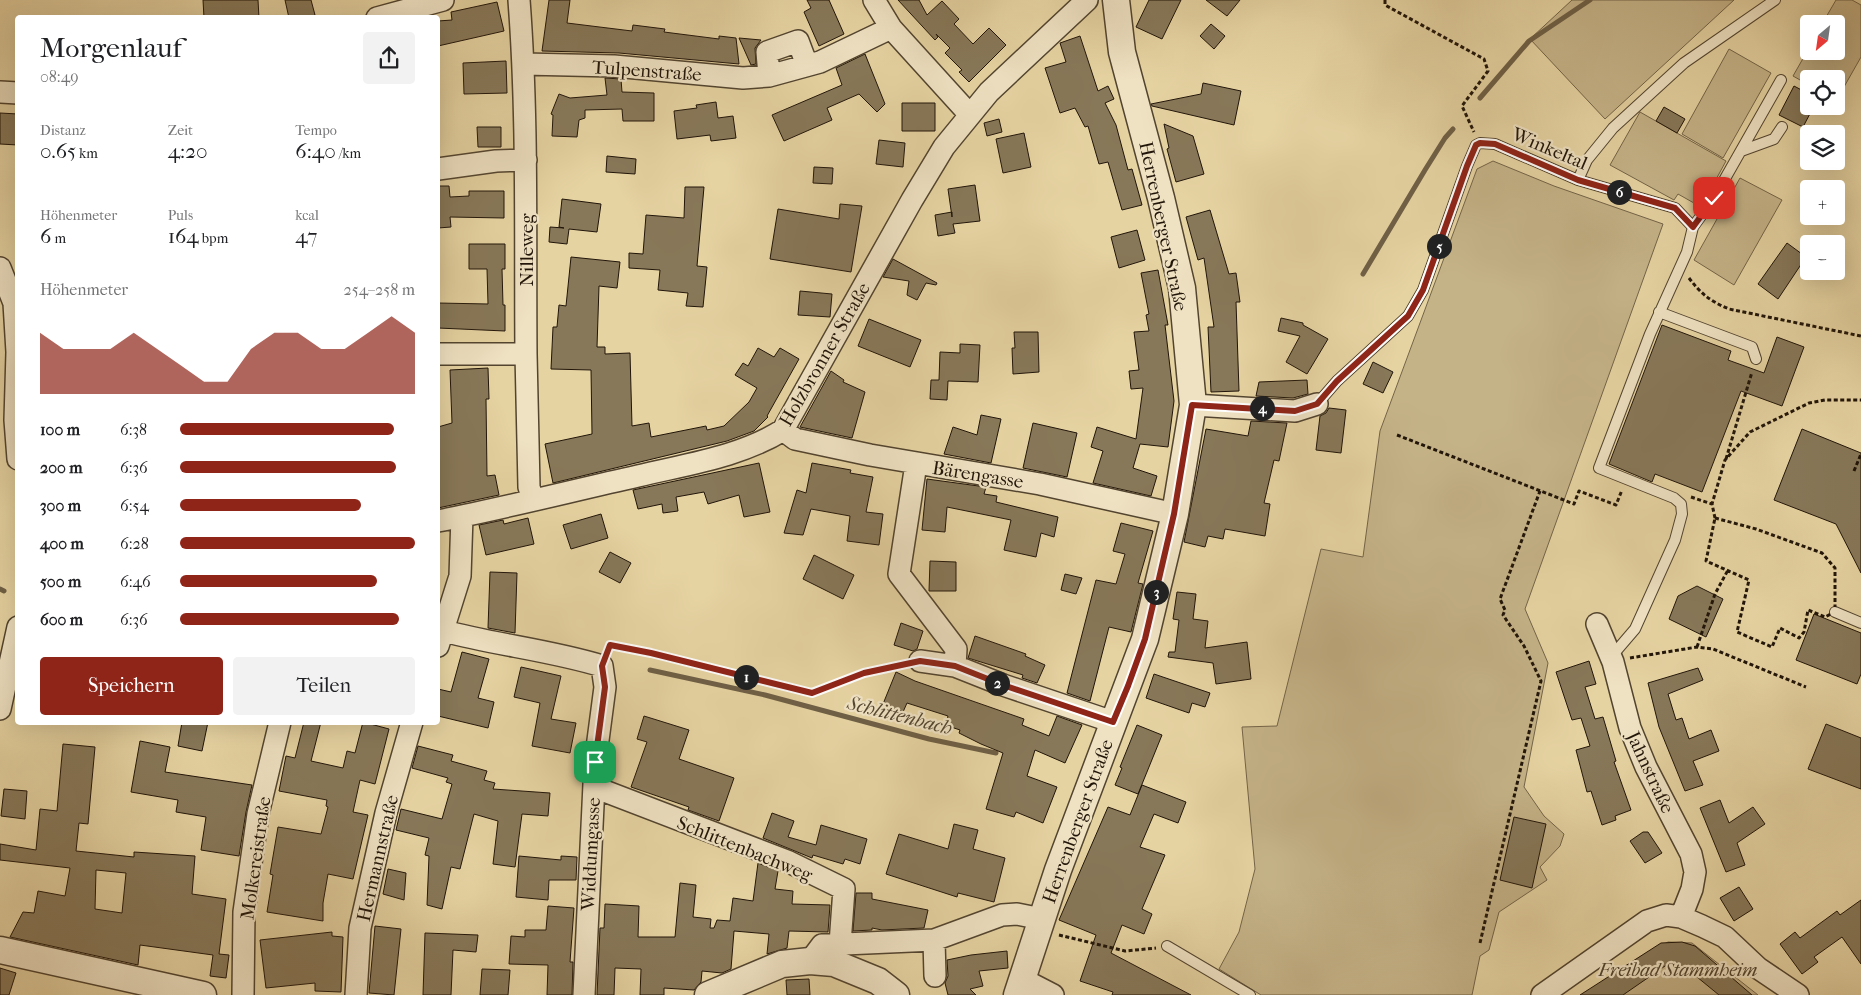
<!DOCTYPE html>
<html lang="de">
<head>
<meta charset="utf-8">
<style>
	:root { --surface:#fff; --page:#f2f2f2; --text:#202124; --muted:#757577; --accent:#8f2418 }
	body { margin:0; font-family:"IM FELL French Canon",serif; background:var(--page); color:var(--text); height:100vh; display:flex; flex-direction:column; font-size:19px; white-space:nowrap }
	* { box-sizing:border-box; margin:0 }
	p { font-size:16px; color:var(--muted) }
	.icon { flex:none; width:28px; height:28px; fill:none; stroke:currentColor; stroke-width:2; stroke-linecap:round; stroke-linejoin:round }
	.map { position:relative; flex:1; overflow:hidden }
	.drawer { position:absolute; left:15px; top:15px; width:425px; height:710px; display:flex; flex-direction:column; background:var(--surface); border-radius:5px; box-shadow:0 5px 20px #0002 }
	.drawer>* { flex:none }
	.needle { width:32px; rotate:209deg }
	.controls { position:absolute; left:1800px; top:15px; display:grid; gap:10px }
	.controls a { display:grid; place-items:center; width:45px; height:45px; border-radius:5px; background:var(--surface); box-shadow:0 5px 20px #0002; font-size:25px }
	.pin { position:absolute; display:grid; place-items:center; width:42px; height:42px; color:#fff; margin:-21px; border-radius:10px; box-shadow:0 2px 8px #0006 }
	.km { position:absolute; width:25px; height:25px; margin:-12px; border-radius:50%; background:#222; color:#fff; font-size:14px; line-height:25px; text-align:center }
	.round { display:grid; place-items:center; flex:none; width:52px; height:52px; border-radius:5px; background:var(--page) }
	.overview { display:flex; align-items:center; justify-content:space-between; height:85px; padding:0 25px }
	h1 { font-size:28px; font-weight:600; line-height:38px }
	.figures { display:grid; grid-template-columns:repeat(3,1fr); gap:8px; height:85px; padding:5px 25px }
	.figures div { display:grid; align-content:center }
	.figures b { font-size:21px; font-weight:600 }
	.figures small { font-size:14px; font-weight:400 }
	.figures p { font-size:14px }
	.chart { height:140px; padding:10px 25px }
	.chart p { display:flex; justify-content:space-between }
	.chart svg { width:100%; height:90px; margin-top:5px; fill:var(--accent); opacity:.7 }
	.cta { display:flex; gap:10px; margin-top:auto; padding:10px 25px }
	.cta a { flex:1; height:58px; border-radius:5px; background:var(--accent); color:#fff; font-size:20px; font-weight:600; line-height:58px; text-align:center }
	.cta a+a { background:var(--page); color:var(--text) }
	ul { padding:0 25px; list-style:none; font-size:16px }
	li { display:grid; grid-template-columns:80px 60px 1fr; align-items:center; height:38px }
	li i { height:12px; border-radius:6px; background:var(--accent) }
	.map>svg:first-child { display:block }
	.green { fill:#c5b388; stroke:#736448 }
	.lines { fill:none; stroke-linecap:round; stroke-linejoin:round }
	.stream { stroke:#6f6046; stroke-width:5 }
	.building { fill:#877859; stroke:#211509; fill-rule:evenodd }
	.service-casing { stroke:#52442f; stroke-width:12 }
	.minor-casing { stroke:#52442f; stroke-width:24 }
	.tertiary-casing { stroke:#52442f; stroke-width:29 }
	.path { stroke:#211509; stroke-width:3; stroke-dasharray:4 2.5; stroke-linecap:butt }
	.service { stroke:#efe2c3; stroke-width:10 }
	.minor { stroke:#efe2c3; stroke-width:21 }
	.tertiary { stroke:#efe2c3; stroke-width:26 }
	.route-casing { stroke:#fff; stroke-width:10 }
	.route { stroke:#8f2418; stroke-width:6 }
	.labels { text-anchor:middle; stroke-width:4.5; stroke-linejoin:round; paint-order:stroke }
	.street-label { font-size:19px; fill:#211509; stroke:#efe2c3 }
	.park-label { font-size:19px; font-style:italic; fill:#52442f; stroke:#efe2c3 }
	.water-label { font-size:20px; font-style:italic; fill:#554731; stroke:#efe2c3 }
</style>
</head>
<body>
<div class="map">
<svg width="1861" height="995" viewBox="0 0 1861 995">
	<rect width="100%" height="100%" fill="#e6d3a2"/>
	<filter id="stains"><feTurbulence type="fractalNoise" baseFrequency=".004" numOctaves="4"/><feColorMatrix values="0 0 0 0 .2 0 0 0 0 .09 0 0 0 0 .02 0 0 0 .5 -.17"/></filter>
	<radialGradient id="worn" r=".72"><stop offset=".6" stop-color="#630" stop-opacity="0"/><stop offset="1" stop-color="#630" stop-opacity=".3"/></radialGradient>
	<path class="green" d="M1572,0H1734L1605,119L1530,39Z
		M1836,0H1852L1861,5V57L1836,101V79H1809V85L1793,76L1809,48V51H1836V24H1822Z
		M1729,49L1771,73L1723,158L1682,134Z
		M1640,112L1726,161L1701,207L1678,194L1674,200L1610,165Z
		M1493,161L1554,186L1663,224L1525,609L1548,663L1524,787L1544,816L1564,834L1560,846L1540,867L1547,880L1499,912L1489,950L1480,956L1472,995H1261L1219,969L1239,932L1255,869L1242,727L1277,726L1321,549L1363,557L1380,431L1477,169Z
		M1740,178L1782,200L1734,285L1694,260Z
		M1668,942L1692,943L1758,995H1585L1640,957Z"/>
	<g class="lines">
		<path class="stream" d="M1480,98L1529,41L1590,0
			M1363,274L1425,170L1445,138L1453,129
			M0,589L4,591
			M650,670L765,695L929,739L996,753"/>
	</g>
	<path class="building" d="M203,0H258L259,18H204Z
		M285,0H311L315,15L307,18H289Z
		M549,0H570L567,23L632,31L633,25L665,29L664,32L719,39V36L736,38L739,64L619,53L542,51Z
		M807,0H829L844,34L819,46L804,12L811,8Z
		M898,0H919L927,15L942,1L959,19L954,24L973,44L989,28L1006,45L969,82L959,72L962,70L945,53L950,48L936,34L938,37L935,40Z
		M1149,0H1181L1162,39L1136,27Z
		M1206,0H1240L1227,16Z
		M497,2L504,31L438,46V21L452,20L451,12Z
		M1211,24L1225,36L1214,49L1200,36Z
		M1080,36L1098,91L1108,86L1114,99L1105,103L1116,125L1128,170L1132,169L1142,205L1122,210L1108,162L1099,164L1088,126L1085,127L1075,108L1060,113L1045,68L1066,62L1060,43Z
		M739,38L761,40L755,48L756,64L751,65Z
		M865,54L885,104L877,112L859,94L827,108L832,120L784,141L772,115L842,85L836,68Z
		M506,61L507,93L464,94L463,63Z
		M605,78L621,79L622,92L654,93V121H623L622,109L585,110V118L579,120L577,137L552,136L553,115L551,114L559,94L570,98L607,95Z
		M1203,83L1241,91L1234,125L1152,106L1151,104L1201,94Z
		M1794,86L1809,94V106H1814L1803,127L1779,115Z
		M716,102L718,118L733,116L736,138L711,141L710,135L677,139L674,111L697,108L696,105Z
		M902,103H935V131H902Z
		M1664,107L1685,119L1677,133L1656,121Z
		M0,113L18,114V145L0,144Z
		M999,119L1002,132L987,136L984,123Z
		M1164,124L1193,136L1204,174L1176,182L1167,149L1169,148Z
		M477,127H501V147H478Z
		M1024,133L1031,167L1003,173L996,139Z
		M879,140L905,143L903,167L876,164Z
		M607,156L636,159L635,174L606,172Z
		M814,167L833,168L832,184L813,183Z
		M975,185L980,221L953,224L955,233L938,236L935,215L952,212V217L948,189Z
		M438,186H449L450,197L469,196V191H504V218L450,217L451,227L438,228Z
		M685,187H704L697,266L707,267L703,307L686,306L688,293L658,290L660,270L629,268V253L643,254L646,215L684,218Z
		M562,199L601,204L597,232L569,229L567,244L549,242L550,227L564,228L559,227Z
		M840,204L862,206L851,272L770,259L778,209L839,219Z
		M1210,210L1229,274L1236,273L1240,302H1236L1239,391L1211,392L1208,327H1214L1204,258L1198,260L1186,217Z
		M1137,230L1145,260L1119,268L1111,237Z
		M1787,243L1806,257L1778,299L1758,284Z
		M469,244H505V269H502L503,305H505V331L438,328V303L488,304L487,269H469Z
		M571,257L620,262L617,288L599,286L597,347H605V354L630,353L632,426L649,423L651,437L706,426L707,430L724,426L749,402L757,388L735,375L743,363L748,366L758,348L774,357L780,348L799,359L767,416L768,417L754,431L727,441L553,483L545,444L592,434L591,370L551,369L553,327H557L559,305L566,306Z
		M893,259L937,283L936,285L926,283L917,300L907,295L909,281L883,277Z
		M1158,270L1168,325H1165L1174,401L1168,447L1140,444L1133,468L1157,476L1151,496L1093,483L1103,451L1091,447L1097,427L1136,439L1143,388L1131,389L1129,371L1139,370L1134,332L1149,331L1146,315L1149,314L1141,273Z
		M800,291L832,294L830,317L798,315Z
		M1281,318L1303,323V325L1328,339L1307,374L1286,362L1300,336L1278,331Z
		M869,319L921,340L910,367L858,346Z
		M1662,325L1731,351L1728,360L1764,373L1777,337L1804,347L1782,406L1741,391L1702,492L1655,474L1652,482L1609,464Z
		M1014,332H1038L1039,372L1013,374L1012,348H1015Z
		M960,344L980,345L978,382L948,381L947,400L930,399L931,380H939L940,352L960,353Z
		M1373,362L1393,372L1383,393L1363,384Z
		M488,368L489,399H486L487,476L495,475L499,495L438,508V427L452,423L450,370Z
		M831,371L844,380L843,382L865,392L852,438L800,427Z
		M1307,380L1308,394L1293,398L1256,396L1259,382Z
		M1329,408L1346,410L1341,453L1316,450L1320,416L1326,413Z
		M981,415L1001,419L991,463L944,454L953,427L977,435Z
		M1251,421L1287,423L1279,461L1274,460L1264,503L1270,504L1265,536L1225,529L1223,539L1208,536L1205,547L1184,542L1206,429L1248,436Z
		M1033,423L1077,433L1067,477L1023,468Z
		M1802,429L1861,453V573L1836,524L1774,500Z
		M759,463L770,512L744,517L739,495L708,504L704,492L676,497L678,511L663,513L662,504L638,509L633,490Z
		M812,463L851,470L850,473L873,477L866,512L883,514L879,545L847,541L850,516L811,509L803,535L784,533L797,490L806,493Z
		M927,479L986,487L984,494L997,496L996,502L1058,517L1054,537L1041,533L1036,557L1004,550L1011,520L947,507L945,532L922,530Z
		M601,514L608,538L571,549L563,525Z
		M528,518L534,544L486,555L479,525L503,520L504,524Z
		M1121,523L1153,531L1138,583L1143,584L1131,632L1109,627L1090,701L1067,693L1096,580L1116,584L1125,554L1113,551Z
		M610,552L631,563L620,583L599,572Z
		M814,555L854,575L843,599L803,579Z
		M930,561L956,562V591H929Z
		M490,572L517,573L515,633L488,628Z
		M1065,574L1082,578L1076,594L1061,590Z
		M1697,586L1723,599L1706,637L1669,619L1678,596Z
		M1177,592L1196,594L1193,619L1208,621L1205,648L1247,642L1251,679L1216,684L1213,663L1168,657L1169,652H1175L1179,620L1173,619Z
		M1814,614L1861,633V674L1857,684L1796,660Z
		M901,623L923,631L917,649L913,651L894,645Z
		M975,636L1026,654L1025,656L1045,665L1037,683L1022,678L1023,675L968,658Z
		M462,652L489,659L478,698L494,702L488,728L438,716V689L451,692Z
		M1589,661L1596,684L1585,687L1595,719L1603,717L1616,761L1614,762L1631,810L1615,816L1616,820L1602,825L1591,791L1587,792L1576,750L1590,746L1581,718L1572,720L1556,672Z
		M521,667L561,676L551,719L576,723L570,753L532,746L540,703L514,697Z
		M1698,668L1703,680L1668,694L1676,720L1682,718L1689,739L1711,730L1719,751L1693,761L1703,785L1685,791L1659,727L1648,683Z
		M896,672L915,681L1024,719L1022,725L1049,736L1057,716L1082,725L1065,763L1035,750L1027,776L1057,787L1043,823L1016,812L1014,817L986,809L1003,753L981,744L959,733L960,730L945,725L948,716L907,703L903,712L883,704Z
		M1154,674L1210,693L1205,707L1192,703L1189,713L1146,698Z
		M644,716L689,730L679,759L734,778L719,821L688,810L689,807L631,787L647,742L637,739Z
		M182,722H208L202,751L178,746Z
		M304,722H321L311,761L343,768L347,751L355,753L363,722L389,729L375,784L360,780L353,812L368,815L353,879L328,874L323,903V921L267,912L273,875L270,874L278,827L321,834L328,807L326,806L327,800L279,791L286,756L295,758Z
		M1826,724L1861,738V789L1808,769Z
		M1137,725L1162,735L1138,794L1115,785L1122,768L1120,767Z
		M140,741L170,747L165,772L252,785L246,812L239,856L201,850L206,817L176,812L178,800L131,792Z
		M63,744L95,747L88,824L79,823L76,851L134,857V852L195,856L192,894L226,899L219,954L229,955L226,978L210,976L213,955L140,945L138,965L10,937L23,912L34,913L38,891L65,896L70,868L0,860V844L36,850L40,809L57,811ZM96,870L126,873L122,913L95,909Z
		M418,746L453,755L451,761L487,771L484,780L495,783L493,789L550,793L548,816L522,814L515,867L493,864L498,821L474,814L460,869L451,867L442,909L427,905L429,856L425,855L429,838L396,830L401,809L442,819L452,784L446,782L448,778L412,768Z
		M1142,785L1186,802L1178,823L1154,814L1140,847L1165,855L1142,909L1152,914L1144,934L1122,925L1111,953L1191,995H1112L1113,992L1080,981L1096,935L1059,920L1108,807L1130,815Z
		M4,789L27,791L25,819L1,816Z
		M1720,800L1729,823L1753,807L1765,824L1737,843L1745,865L1726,872L1700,808Z
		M772,813L794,821L788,837L816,845L821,825L867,839L860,864L845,859L843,864L813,855L812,858L763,838Z
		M1514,817L1546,824L1532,888L1500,880Z
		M954,824L978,830L973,849L1005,858L994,902L958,893L957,897L886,874L899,834L948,849Z
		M1643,832H1648L1662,853L1645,863L1630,841Z
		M519,856L561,860V856L577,857L576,880H549L548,900L516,897Z
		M758,863L778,871L775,889L793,891L792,904L830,905L828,932L789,931L787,948L767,954L769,934L734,931L731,969L722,973L702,971L701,982L694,990L664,988V995H640L641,969L615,968L614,995H597L600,928H604L605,904L639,906L638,937H675L680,883L696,885L693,917L711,919L710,928H714L717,920L730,921L733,898L753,901Z
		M388,869L406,873L404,900L383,894Z
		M1739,887L1753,909L1734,921L1720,898Z
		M856,893H872V899L928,910L924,928L882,930L872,928V930L853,931Z
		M1861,900V964L1842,937L1814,957L1818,962L1802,974L1780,944L1795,932L1800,938L1837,911L1840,915Z
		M548,906L574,908L570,962H573L572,995H547L548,965L509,964L511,936L525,937V930H546Z
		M375,926L401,929L394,995L369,993Z
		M332,932V936L343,937L341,992L315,991V983L266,988L260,940Z
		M425,933L478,935L476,952L453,950L451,995H423Z
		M1682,942L1695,946L1752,995H1719L1686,968L1676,962L1665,966L1623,995H1580L1661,943Z
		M1007,951L1008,968L979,971L983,986L970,989L976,995H948L945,983L948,976L947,960L971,955Z
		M0,968L16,973L9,995H0Z
		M482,969L510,970L508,995H480Z
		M809,979L810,995H787L786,980Z"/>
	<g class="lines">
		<g class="service-casing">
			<path id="service" d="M1741,151L1774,139L1782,127
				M1578,180L1587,160L1613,128L1684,63L1775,0
				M1693,227L1714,198L1781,80
				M1659,312L1752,347L1756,359
				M1317,404L1337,381L1408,316L1423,290L1467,166L1476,145L1480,143L1495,144L1578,180L1675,208L1693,227L1687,252L1650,334L1599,468L1674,498L1681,504L1682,514L1675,540L1635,629L1611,657
				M1835,612L1861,623
				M1167,946L1250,995"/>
		</g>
		<g class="minor-casing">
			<path id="minor" d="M519,0C528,118 525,236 526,354C527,398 528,443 529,487L533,500
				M874,0L891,28L970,115
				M377,18L443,0
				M524,64L614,66L743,78L769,76L820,62L891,28
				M769,76L767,52L798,41L807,65
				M0,92L18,93
				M438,169L496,161L526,160
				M0,268L14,303L17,352L15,420L18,459
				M438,354H526
				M1193,405L1295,411L1317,404
				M783,430L795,439L870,455L1040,484L1175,514
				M916,464L899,574L956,649L955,666L920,661
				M438,521C505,508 571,491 638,476C687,464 740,457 783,430L912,200L944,147L989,92L1087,0
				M1597,624L1613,662L1630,728L1646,767L1691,854L1695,872L1692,889L1681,917
				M444,631C496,645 550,650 602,666L605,687L595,763L584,995
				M438,646L460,576L462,516
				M955,666L1003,685L1113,722
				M0,709L18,627
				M594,787L787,861L844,889L840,944
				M934,940L935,976
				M810,961L822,945L934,940L1002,915L1017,914L1042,919
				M1022,979L1053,995
				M243,995L244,912L258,814L280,722
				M356,995L360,928L386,813L412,722
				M1542,995L1647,921L1666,915L1681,917L1702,926L1725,937L1758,968L1798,995"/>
		</g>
		<g class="tertiary-casing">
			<path id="tertiary" d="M0,950L203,995
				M708,995L782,964L810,961L834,963L878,981L896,995
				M1017,995L1058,870L1145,639L1175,514L1193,405L1182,288L1161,198L1122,52L1116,0"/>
		</g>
		<path class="path" d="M1385,0V5L1484,59L1488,71L1462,106L1474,132
			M1689,278C1701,294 1710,301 1729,309L1861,336
			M1397,435L1574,504L1579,491L1616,505L1622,490
			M1726,459L1752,372
			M1854,471L1861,454
			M1691,497L1712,504
			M1715,518L1756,529L1822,553L1835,568V612L1825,617L1808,610L1804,632L1799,638L1780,628L1772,647L1737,632L1749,580L1706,561Z
			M1715,518L1712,504L1725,460L1750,432L1809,403L1825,400H1861
			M1697,647L1715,594L1728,570
			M608,649L610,645L651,653L812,693L864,673L902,665
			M1630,658L1697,647L1713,649L1806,687
			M1059,935L1125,951L1156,948
			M1480,943L1541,681L1524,646L1503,615L1505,610L1500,599L1540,491"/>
		<use href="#service" class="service"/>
		<use href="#minor" class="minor"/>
		<use href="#tertiary" class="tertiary"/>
	</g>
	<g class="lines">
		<g class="route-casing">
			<path id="route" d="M595,762L605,687L602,666L610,645L651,653L812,693L864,673L920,661L955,666L1003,685L1113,722L1128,686L1145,639L1174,514L1192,405L1295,411L1317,404L1337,381L1408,316L1423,290L1467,166L1476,145L1480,143L1495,144L1578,180L1675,208L1693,227L1714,198"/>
		</g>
		<use href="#route" class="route"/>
	</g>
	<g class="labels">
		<g class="street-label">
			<text transform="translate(647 70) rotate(4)" y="7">Tulpenstraße</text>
			<text transform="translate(1550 148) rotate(23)" y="7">Winkeltal</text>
			<text transform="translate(1164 226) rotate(78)" y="7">Herrenberger Straße</text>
			<text transform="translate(526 250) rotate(-90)" y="7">Nilleweg</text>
			<text transform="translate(824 354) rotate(-60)" y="7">Holzbronner Straße</text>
			<text transform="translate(978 474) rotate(9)" y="7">Bärengasse</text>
			<text transform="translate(1651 772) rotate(65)" y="7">Jahnstraße</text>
			<text transform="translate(1077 821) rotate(-70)" y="7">Herrenberger Straße</text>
			<text transform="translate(745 848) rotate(22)" y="7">Schlittenbachweg</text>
			<text transform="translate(590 854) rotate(-87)" y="7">Widdumgasse</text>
			<text transform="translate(255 858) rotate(-82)" y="7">Molkereistraße</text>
			<text transform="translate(377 858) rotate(-77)" y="7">Hermannstraße</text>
		</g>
		<g class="park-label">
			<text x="1678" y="976">Freibad Stammheim</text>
		</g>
		<g class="water-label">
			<text transform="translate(900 715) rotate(14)" y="7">Schlittenbach</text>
		</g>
	</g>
	<rect width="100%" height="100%" filter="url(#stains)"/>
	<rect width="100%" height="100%" fill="url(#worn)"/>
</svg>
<div class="controls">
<a><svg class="needle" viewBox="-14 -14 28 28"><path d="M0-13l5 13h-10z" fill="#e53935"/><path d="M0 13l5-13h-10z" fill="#757577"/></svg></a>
<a><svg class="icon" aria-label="locate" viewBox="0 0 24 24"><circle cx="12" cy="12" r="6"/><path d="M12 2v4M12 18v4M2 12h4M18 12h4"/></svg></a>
<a><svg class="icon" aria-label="layers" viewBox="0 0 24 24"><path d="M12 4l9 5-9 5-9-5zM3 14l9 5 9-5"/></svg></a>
<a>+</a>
<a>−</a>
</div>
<div class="pin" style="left:595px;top:762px;background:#1e9e55"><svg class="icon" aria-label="arrive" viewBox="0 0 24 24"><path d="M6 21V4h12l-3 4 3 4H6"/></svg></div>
<div class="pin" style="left:1714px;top:198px;background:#d93025"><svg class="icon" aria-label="check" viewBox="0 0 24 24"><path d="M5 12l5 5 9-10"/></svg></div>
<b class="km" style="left:746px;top:677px">1</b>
<b class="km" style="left:997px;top:683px">2</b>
<b class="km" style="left:1156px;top:592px">3</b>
<b class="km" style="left:1262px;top:408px">4</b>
<b class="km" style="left:1439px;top:246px">5</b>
<b class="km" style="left:1619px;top:192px">6</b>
<section class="drawer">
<div class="overview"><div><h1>Morgenlauf</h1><p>08:49</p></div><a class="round"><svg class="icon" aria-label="share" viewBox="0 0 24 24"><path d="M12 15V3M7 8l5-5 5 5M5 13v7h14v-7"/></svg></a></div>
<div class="figures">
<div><p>Distanz</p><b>0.65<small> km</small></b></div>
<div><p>Zeit</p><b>4:20</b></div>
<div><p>Tempo</p><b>6:40<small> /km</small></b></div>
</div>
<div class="figures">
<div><p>Höhenmeter</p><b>6<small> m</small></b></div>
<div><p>Puls</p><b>164<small> bpm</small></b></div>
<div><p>kcal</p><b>47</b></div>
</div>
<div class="chart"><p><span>Höhenmeter</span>254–258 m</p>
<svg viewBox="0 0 160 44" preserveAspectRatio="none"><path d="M0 44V14L10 22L20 22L30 22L40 14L50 22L60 30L70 38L80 38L90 22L100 14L110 14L120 22L130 22L140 14L150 6L160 14V44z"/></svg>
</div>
<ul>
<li><b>100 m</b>6:38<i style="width:91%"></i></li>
<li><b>200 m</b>6:36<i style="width:92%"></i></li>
<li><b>300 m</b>6:54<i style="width:77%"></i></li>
<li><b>400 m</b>6:28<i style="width:100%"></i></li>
<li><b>500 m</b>6:46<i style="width:84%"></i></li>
<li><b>600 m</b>6:36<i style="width:93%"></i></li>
</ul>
<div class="cta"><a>Speichern</a><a>Teilen</a></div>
</section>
</div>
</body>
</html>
